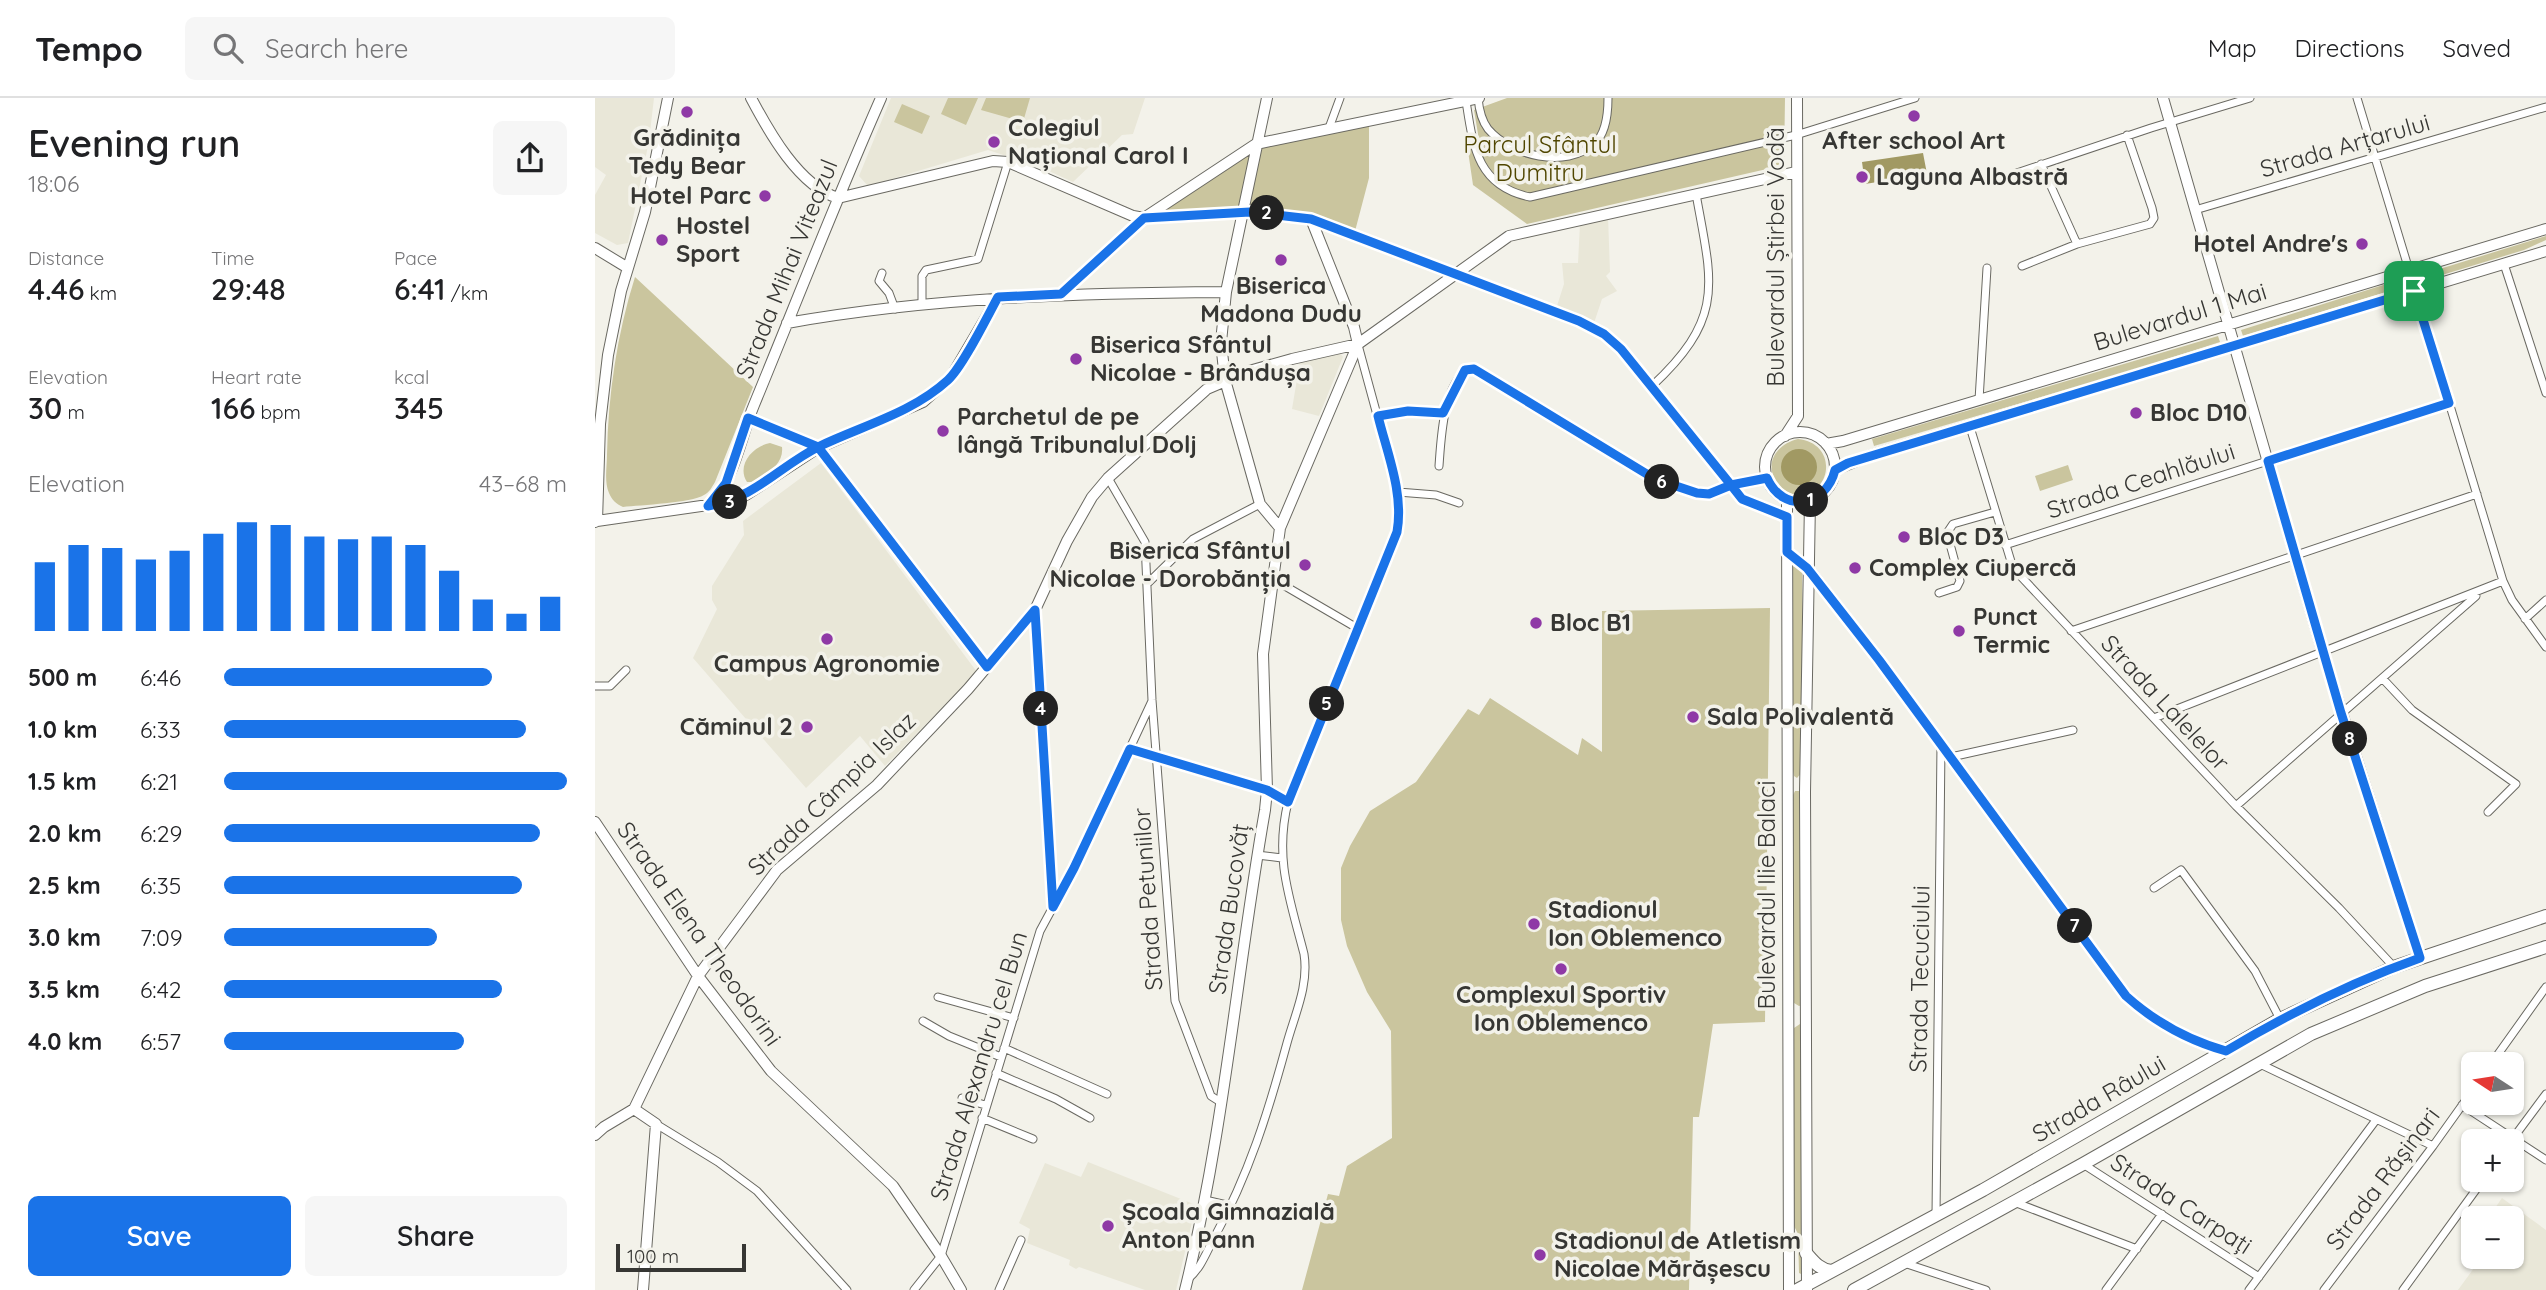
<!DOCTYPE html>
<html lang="en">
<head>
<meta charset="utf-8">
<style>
	:root { --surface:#fff; --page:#f6f6f6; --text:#202124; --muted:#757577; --line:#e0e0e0; --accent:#1a73e8 }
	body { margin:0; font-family:Quicksand,sans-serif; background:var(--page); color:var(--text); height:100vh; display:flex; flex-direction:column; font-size:26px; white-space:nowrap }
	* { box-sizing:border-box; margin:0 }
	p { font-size:23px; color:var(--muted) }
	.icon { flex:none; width:38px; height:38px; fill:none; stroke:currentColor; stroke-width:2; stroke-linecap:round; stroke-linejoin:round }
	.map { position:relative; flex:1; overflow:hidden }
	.panel { display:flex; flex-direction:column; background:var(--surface); width:595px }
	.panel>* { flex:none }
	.needle { width:46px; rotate:282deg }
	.fabs { position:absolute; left:1866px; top:954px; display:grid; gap:14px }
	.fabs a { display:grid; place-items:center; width:63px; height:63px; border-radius:10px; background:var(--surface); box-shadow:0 2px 5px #0004; font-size:35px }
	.scale { position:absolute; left:21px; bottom:18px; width:130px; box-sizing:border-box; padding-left:7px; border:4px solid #363633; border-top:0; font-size:19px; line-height:24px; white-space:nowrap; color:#363633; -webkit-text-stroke:5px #f3f2ea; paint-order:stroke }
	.pin { position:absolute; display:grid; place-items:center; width:60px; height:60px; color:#fff; margin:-30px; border-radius:14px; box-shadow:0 4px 10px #0006 }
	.km { position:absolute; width:35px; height:35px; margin:-18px; border-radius:50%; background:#222; color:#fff; font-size:19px; line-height:35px; text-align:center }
	.round { display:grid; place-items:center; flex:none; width:74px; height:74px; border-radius:10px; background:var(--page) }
	.head { display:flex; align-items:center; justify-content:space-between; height:119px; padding:0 28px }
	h1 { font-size:38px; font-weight:600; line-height:52px }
	.figures { display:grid; grid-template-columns:repeat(3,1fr); gap:10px; height:119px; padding:7px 28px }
	.figures div { display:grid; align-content:center }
	.figures b { font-size:30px; font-weight:600 }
	.figures small { font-size:19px; font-weight:400 }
	.figures p { font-size:19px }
	.chart { height:196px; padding:14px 28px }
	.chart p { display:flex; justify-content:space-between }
	.chart svg { width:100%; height:126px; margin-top:7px; stroke:var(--accent); stroke-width:6 }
	.action { display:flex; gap:14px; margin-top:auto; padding:14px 28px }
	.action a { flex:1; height:80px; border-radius:10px; background:var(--accent); color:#fff; font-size:28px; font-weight:600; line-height:80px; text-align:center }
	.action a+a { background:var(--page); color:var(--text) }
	ul { padding:0 28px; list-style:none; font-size:23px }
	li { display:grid; grid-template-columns:112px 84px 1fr; align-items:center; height:52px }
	li i { height:18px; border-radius:9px; background:var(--accent) }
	header { display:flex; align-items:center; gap:42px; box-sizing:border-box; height:98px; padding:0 35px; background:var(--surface); border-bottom:2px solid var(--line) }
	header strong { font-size:33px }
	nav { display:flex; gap:38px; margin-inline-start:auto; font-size:24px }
	.search { width:490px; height:63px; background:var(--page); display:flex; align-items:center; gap:18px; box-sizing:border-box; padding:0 24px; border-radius:10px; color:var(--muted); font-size:26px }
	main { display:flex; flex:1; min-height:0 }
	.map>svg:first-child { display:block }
	.built { fill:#e9e7d8 }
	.green { fill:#cac59e }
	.water { fill:#a19963 }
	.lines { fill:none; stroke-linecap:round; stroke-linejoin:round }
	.street-casing { stroke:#6a6962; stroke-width:9 }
	.secondary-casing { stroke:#6a6962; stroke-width:12 }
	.primary-casing { stroke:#6a6962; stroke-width:14 }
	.street { stroke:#fff; stroke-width:7 }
	.secondary { stroke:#fff; stroke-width:10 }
	.primary { stroke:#fff; stroke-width:12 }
	.route-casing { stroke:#fff; stroke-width:14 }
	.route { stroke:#1a73e8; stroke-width:9 }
	.poi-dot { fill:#8f39a6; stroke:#f3f2ea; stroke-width:2.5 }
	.labels { text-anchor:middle; stroke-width:7; stroke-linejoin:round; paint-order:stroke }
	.poi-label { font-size:24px; font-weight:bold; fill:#363633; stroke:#f3f2ea; text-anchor:start }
	.park-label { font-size:24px; fill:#504600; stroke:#f3f2ea }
	.street-label { font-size:24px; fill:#363633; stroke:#f3f2ea }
</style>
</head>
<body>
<header>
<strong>Tempo</strong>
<div class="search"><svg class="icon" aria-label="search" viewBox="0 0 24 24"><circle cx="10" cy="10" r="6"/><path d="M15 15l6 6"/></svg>Search here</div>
<nav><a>Map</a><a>Directions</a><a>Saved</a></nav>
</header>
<main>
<section class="panel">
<div class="head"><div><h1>Evening run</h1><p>18:06</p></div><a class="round"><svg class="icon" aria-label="share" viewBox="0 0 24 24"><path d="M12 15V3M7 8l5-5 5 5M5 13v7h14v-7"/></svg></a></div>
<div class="figures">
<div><p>Distance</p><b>4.46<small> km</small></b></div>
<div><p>Time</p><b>29:48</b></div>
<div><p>Pace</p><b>6:41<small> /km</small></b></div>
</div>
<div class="figures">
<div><p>Elevation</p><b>30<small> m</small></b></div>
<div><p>Heart rate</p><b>166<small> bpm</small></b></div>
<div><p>kcal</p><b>345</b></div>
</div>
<div class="chart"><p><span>Elevation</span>43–68 m</p>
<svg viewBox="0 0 160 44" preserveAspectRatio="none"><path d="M5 44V20M15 44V14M25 44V15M35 44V19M45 44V16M55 44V10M65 44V6M75 44V7M85 44V11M95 44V12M105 44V11M115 44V14M125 44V23M135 44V33M145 44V38M155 44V32"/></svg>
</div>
<ul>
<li><b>500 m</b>6:46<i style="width:78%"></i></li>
<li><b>1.0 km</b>6:33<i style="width:88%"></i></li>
<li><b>1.5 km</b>6:21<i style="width:100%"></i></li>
<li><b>2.0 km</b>6:29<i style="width:92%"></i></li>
<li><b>2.5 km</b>6:35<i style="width:87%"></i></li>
<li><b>3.0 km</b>7:09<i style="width:62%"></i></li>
<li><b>3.5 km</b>6:42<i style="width:81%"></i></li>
<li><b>4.0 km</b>6:57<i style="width:70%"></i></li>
</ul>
<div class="action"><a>Save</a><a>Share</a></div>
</section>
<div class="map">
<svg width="1951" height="1192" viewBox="0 0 1951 1192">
	<rect width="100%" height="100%" fill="#f3f2ea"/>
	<path class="built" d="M0,0H59L54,43L33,145L22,147L0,135V97L11,77L0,69Z
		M296,0H550L538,36L527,37L478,84L445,69L393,52L273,88L264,78Z
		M1013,118L1015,174L1011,178L1022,193L1007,201L999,225L961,211L969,186L967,165H983L985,126Z
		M745,255L748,259L724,318L697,311L705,263Z
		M226,365L382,574L290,668L265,638L211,690L98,560L122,511L117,502V488L149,437L148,423Z
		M493,1064L601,1107L581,1192H550L484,1169L481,1171L474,1167L475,1162L432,1145L435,1131L424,1125L450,1065L486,1079Z
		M1907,1100L1951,1132V1192H1863L1887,1159L1916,1158V1120H1893Z"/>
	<path class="green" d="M353,0H383L371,27L346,16Z
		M391,0H435L428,24L386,12Z
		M912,0H1190L1189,67L932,126L878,87L873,53L884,42L879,12Z
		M307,6L335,18L327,36L299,24Z
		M774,22V80L759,137L663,113L557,119L661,46Z
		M1951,138V142L1929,152L1824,184L1822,178Z
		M40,179L158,289L120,384C117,389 114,395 109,397C96,405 46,407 28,409C21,406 17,402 14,395C9,384 12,368 12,357C13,297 22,236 40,179Z
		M1804,182L1807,189L1648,238L1646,232Z
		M1623,238L1625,244L1535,273L1279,348L1277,341Z
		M1203,341C1247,346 1235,404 1197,396C1188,393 1181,386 1178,377C1172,359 1186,345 1203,341Z
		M175,345L187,349C189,367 172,375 159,384H152C141,367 158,348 175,345Z
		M1473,367L1478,382L1445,393L1440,378Z
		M1202,465L1207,469L1208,673L1202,680L1199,678L1198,672L1197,470Z
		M1175,510L1170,924L1118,926L1104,1019H1098L1094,1192H707L733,1096L744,1098L752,1068L797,1040L796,933L772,894L752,848L746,822V770L755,748L775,713L821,684L873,611L884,617L895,600L983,657L987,640L1007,654V513Z
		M1200,693H1205L1207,907L1204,908L1199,905L1198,697Z
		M1205,926L1207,930L1208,1174L1206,1176L1204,1175L1203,1136L1199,1128V930Z"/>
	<path class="water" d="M1328,55L1332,76L1270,86L1267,64Z
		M1186 369a18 18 0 1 1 36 0a18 18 0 1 1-36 0Z"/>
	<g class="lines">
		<g class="street-casing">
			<path id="street" d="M883,0C884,11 887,23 893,31C916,58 971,71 999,46C1011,36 1013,14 1013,0
				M1762,0L1908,483L1917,502L1951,549
				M871,3C878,48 882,88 935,99L1201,37L1320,0
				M734,30L745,0
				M1446,66L1482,146
				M1395,84L1556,30L1655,0
				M1600,112L1951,9
				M551,120L648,114
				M1909,166L1951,295
				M1427,168L1482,146L1555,126L1559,120L1557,110L1532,37
				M287,175L284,183L294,195L300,211
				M327,207V178L331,172L383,161L413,64
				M1057,288C1131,219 1117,185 1101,96
				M1384,302L1392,170
				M783,318L813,313L848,315
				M153,321L223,350L392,569
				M1375,329L1418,470L1641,708L1744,810L1799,869
				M844,368C846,341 848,287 873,271H879L895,280L1060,381L1102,395H1114L1136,387
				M513,380L550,444L557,602L580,903L616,998L627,1005
				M803,394L841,397L864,405
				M1410,447L1854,305
				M678,481L762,530
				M552,486L598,441L665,406
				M1344,495L1362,489L1365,483L1352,435L1358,426L1400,414
				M440,512L458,809
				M1930,521L1951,502
				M1476,533L1882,396
				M1788,581L1817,612L1921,686L1893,714
				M0,588H15L31,572
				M1559,620L1908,483
				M535,651L672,692L693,704
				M1356,659L1478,632
				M1641,708L1881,498
				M662,757L687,760
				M1559,790L1586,772L1660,873L1685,921
				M343,899L419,920
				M328,923L354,938L406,959
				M409,950L512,996
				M1665,966L1838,1048
				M1896,966L1951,889
				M401,975L461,1001L495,1020
				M367,1000L390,1007
				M1867,1007L1951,1062
				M387,1020L438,1041
				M61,1026L123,1064L162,1093L252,1192
				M1916,1043L1951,996
				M1488,1066L1664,1179
				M610,1102L636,1108
				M1419,1104L1542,1151
				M1341,1118L1346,646
				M1309,1165L1391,1192
				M593,1181C606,1170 611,1155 619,1140C654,1076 673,1015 692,945C700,916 714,887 709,856C695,801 679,761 693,704L801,434L805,419L803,394L763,247
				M319,1192L346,1158L445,833L479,770L557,603
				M404,1192L426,1142
				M1511,1192L1567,1116
				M1654,1192L1781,1022
				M1729,1192L1838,1048L1878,992
				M1808,1192L1888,1082"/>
		</g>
		<g class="secondary-casing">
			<path id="secondary" d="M156,0C174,34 204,88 243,100L398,63L413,64L538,118L549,120
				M672,0L631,194L626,244L630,282L665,406L685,430
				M1568,0L1728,555L1825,860
				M648,114L716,121L984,223L1009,236L1026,251L1147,401L1192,419
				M0,150L33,170
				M466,196L549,120L661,46L884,0
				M192,225C339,199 482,195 631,194
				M1170 369a35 35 0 1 1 70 0a35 35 0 1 1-70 0Z
				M1190,338L1203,318L1202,0
				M1231,346L1248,343L1951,131
				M1240,372L1274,358L1951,153
				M1136,387L1172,380
				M1192,401L1194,1192
				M113,408C140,383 145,340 159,307C201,205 241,102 286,0
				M2,423L134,404L151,397L223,350L328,304L356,279L403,199
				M0,424L2,423L5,326L13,257L26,193L50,114L73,0
				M1192,454L1212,469L1284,562L1531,898C1561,925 1592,942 1631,953
				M0,724L103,878L176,973L298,1088L346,1158L366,1192
				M0,1037L9,1029L39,1011
				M48,1192L61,1026L39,1011L103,878L182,772L282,687L373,591L440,512L472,443L497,399L513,380L612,291L654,273L697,261L763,246L914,138L1201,74
				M590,1192C629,1034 642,872 670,712L672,692L668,556L685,430L763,246L759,229L716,121
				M1212,1192L1210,694L1215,403"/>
		</g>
		<g class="primary-casing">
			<path id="primary" d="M1211,1155C1219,1164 1224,1171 1236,1173
				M1202,1192L1388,1092L1685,921L1799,869L1951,818
				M1259,1192L1488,1066L1716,936L1830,888L1951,849"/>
		</g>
		<use href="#street" class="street"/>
		<use href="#secondary" class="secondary"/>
		<use href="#primary" class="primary"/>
	</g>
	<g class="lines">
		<g class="route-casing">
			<path id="route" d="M1819,193L1253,365L1240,372C1231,409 1188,416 1172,380L1136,387L1026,251L1009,236L984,223L716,121L655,114L549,120L466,196L403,199C392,219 368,268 353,282C317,315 269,327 225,348C183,369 162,399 113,408L131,385L153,320L223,349L392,569L440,512L458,809L479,770L535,651L672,692L693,704L802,434C809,395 792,355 783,318L813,313L848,315L870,272L879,271L1060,381L1102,395L1114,396L1136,387L1147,401L1192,419V454L1212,470L1284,562L1531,898C1561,925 1592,942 1631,953C1693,916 1757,884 1825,860L1746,615L1673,363L1854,305L1819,193"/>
		</g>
		<use href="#route" class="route"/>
	</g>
	<g class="poi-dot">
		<circle cx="92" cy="14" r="7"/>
		<circle cx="1319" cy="18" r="7"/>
		<circle cx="399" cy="44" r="7"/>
		<circle cx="1267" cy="79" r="7"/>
		<circle cx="170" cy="98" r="7"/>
		<circle cx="67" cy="142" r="7"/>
		<circle cx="1767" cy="146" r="7"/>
		<circle cx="686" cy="162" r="7"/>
		<circle cx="481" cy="261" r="7"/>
		<circle cx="1541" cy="315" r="7"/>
		<circle cx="348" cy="333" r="7"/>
		<circle cx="1309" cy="439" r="7"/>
		<circle cx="710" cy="467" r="7"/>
		<circle cx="1260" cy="470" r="7"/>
		<circle cx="941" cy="525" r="7"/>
		<circle cx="1364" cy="533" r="7"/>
		<circle cx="232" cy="541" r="7"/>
		<circle cx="1098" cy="619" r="7"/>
		<circle cx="212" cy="629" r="7"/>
		<circle cx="939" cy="826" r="7"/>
		<circle cx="966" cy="871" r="7"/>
		<circle cx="513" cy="1128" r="7"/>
		<circle cx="945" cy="1157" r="7"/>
	</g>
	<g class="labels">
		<g class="poi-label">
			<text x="413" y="38">Colegiul<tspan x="413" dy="28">Național Carol I</tspan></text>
			<text x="92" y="48" text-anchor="middle">Grădinița<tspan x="92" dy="28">Tedy Bear</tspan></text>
			<text x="1319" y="51" text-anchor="middle">After school Art</text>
			<text x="1281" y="87">Laguna Albastră</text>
			<text x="156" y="106" text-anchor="end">Hotel Parc</text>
			<text x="81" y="136">Hostel<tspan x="81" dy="28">Sport</tspan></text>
			<text x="1753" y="154" text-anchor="end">Hotel Andre's</text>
			<text x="686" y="196" text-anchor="middle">Biserica<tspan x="686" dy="28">Madona Dudu</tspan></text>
			<text x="495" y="255">Biserica Sfântul<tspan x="495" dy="28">Nicolae - Brândușa</tspan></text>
			<text x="1555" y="323">Bloc D10</text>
			<text x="362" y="327">Parchetul de pe<tspan x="362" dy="28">lângă Tribunalul Dolj</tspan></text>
			<text x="1323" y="447">Bloc D3</text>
			<text x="696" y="461" text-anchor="end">Biserica Sfântul<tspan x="696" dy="28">Nicolae - Dorobănția</tspan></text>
			<text x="1274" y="478">Complex Ciupercă</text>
			<text x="1378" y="527">Punct<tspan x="1378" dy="28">Termic</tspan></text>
			<text x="955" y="533">Bloc B1</text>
			<text x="232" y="574" text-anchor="middle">Campus Agronomie</text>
			<text x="1112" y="627">Sala Polivalentă</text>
			<text x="198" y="637" text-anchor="end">Căminul 2</text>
			<text x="953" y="820">Stadionul<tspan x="953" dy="28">Ion Oblemenco</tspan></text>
			<text x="966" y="905" text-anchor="middle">Complexul Sportiv<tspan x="966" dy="28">Ion Oblemenco</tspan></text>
			<text x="527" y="1122">Școala Gimnazială<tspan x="527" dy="28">Anton Pann</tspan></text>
			<text x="959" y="1151">Stadionul de Atletism<tspan x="959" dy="28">Nicolae Mărășescu</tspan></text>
		</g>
		<g class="park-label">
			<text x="945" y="55">Parcul Sfântul<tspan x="945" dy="28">Dumitru</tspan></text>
		</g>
		<g class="street-label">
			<text transform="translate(1750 48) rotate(-16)" y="8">Strada Arțarului</text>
			<text transform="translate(1181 159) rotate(-90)" y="8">Bulevardul Știrbei Vodă</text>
			<text transform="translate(192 171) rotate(-68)" y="8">Strada Mihai Viteazul</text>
			<text transform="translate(1585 219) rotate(-17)" y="8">Bulevardul 1 Mai</text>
			<text transform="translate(1546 383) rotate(-18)" y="8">Strada Ceahlăului</text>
			<text transform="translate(1570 605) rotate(47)" y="8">Strada Lalelelor</text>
			<text transform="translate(237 696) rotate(-44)" y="8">Strada Câmpia Islaz</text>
			<text transform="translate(1172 797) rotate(-90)" y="8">Bulevardul Ilie Balaci</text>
			<text transform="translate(553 801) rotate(-94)" y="8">Strada Petuniilor</text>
			<text transform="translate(634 811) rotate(-82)" y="8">Strada Bucovăț</text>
			<text transform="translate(104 836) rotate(55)" y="8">Strada Elena Theodorini</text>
			<text transform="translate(1325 881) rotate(-89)" y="8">Strada Tecuciului</text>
			<text transform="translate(384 968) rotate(-73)" y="8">Strada Alexandru cel Bun</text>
			<text transform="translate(1504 1001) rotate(-30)" y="8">Strada Râului</text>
			<text transform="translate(1788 1081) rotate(-53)" y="8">Strada Rășinari</text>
			<text transform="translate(1586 1106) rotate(33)" y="8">Strada Carpați</text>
		</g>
	</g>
</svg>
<div class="fabs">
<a><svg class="needle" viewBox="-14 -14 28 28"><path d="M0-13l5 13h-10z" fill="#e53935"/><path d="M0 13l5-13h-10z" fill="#757577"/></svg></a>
<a>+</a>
<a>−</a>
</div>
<div class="scale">100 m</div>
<div class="pin" style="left:1819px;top:193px;background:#1e9e55"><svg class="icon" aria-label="arrive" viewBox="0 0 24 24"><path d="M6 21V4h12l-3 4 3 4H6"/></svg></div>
<b class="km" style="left:1216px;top:402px">1</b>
<b class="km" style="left:672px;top:115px">2</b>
<b class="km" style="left:135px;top:404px">3</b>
<b class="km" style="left:446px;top:611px">4</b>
<b class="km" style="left:732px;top:606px">5</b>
<b class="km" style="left:1067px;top:384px">6</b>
<b class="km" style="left:1480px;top:828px">7</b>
<b class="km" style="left:1755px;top:641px">8</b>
</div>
</main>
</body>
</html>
